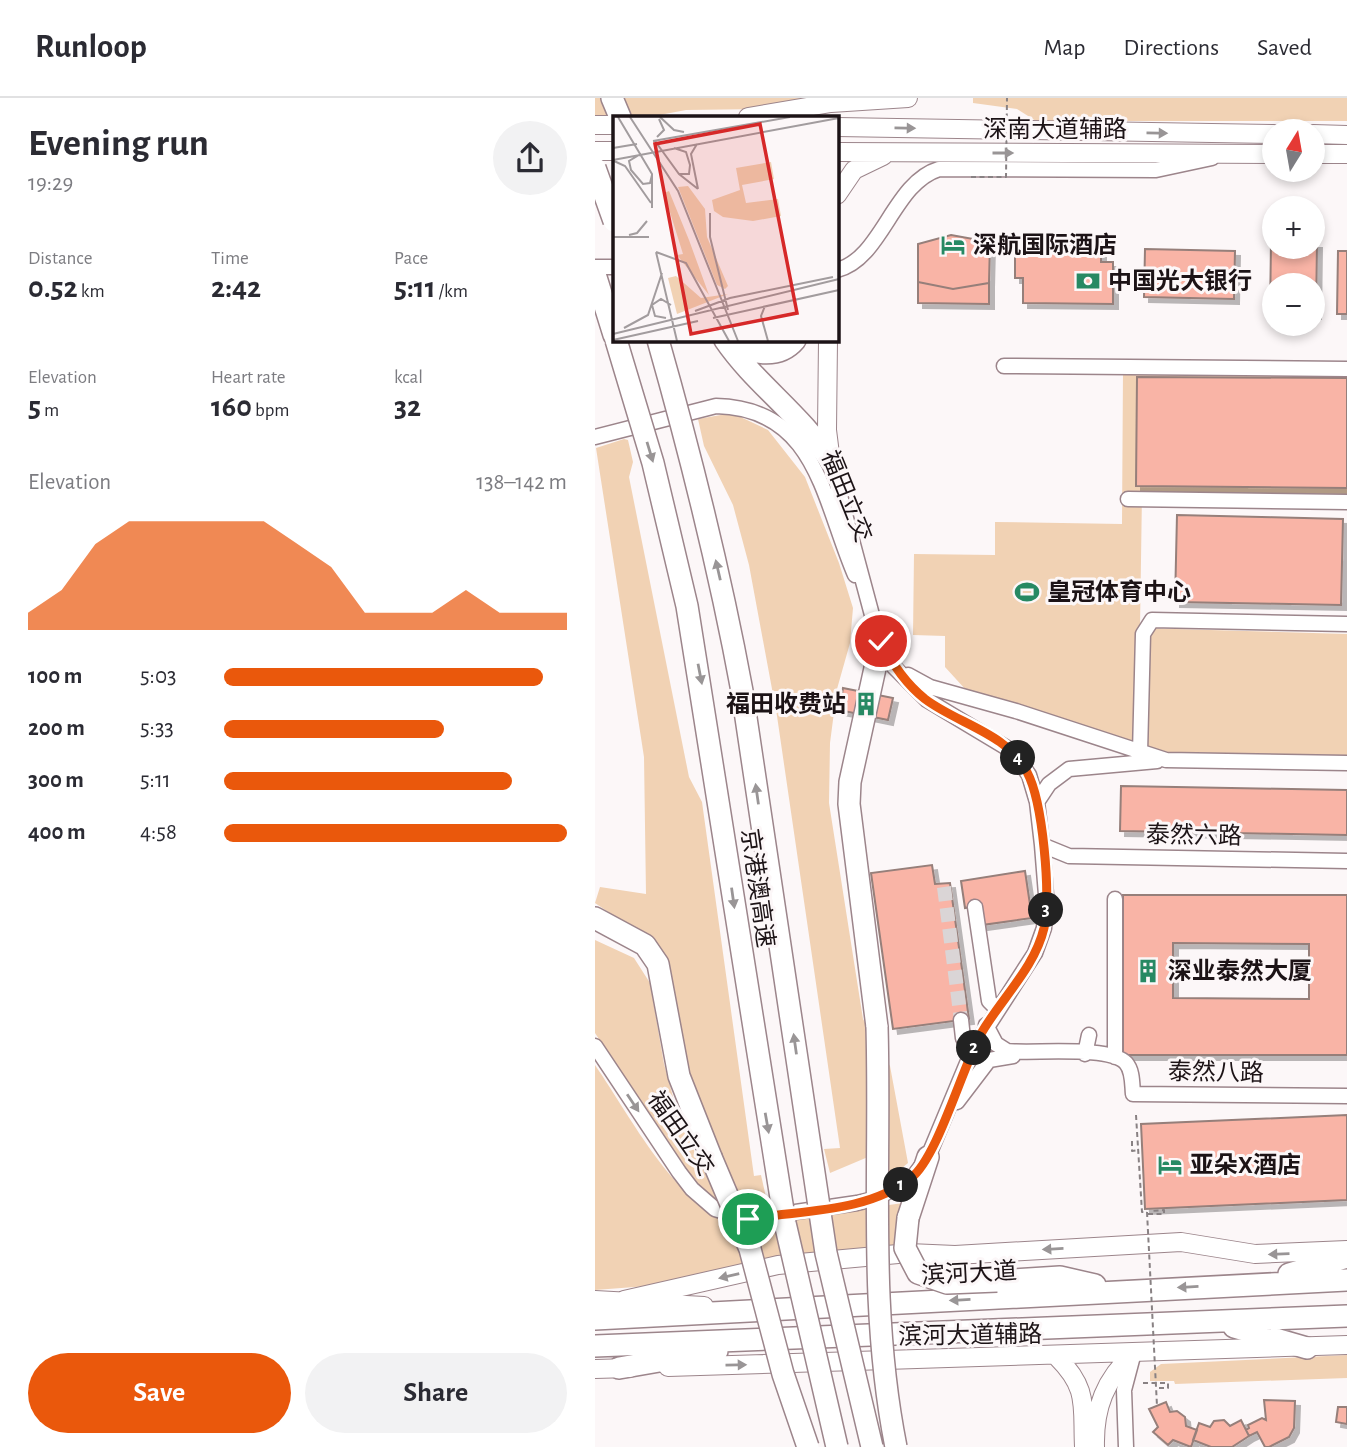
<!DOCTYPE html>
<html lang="en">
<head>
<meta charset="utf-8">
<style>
	:root { --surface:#fff; --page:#f2f2f3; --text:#2b2b33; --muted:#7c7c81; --line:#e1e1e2; --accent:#ea580c }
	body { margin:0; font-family:"Alegreya Sans","Noto Sans SC",sans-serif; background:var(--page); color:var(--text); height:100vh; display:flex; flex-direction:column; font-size:26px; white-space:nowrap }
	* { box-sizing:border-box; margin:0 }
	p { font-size:23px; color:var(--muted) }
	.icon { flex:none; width:38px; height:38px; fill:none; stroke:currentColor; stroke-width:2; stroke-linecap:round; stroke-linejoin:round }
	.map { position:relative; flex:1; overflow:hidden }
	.side { display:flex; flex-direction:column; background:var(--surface); width:595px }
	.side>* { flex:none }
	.needle { width:46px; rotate:11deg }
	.fabs { position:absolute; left:667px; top:21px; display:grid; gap:14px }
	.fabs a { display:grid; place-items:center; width:63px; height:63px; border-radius:50%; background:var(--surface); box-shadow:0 4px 10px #0003; font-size:35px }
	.pin { position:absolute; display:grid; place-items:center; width:60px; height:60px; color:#fff; margin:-30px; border:4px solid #fff; border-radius:50%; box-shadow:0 2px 7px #0007 }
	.km { position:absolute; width:35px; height:35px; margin:-18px; border-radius:50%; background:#222; color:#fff; font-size:19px; line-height:35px; text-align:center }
	.round { display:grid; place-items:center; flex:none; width:74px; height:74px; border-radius:37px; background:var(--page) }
	.summary { display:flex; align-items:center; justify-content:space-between; height:119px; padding:0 28px }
	h1 { font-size:38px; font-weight:600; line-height:52px }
	.stats { display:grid; grid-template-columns:repeat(3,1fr); gap:10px; height:119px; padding:7px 28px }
	.stats div { display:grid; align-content:center }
	.stats b { font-size:30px; font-weight:600 }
	.stats small { font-size:19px; font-weight:400 }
	.stats p { font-size:19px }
	.chart { height:196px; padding:14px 28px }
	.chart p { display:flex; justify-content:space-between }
	.chart svg { width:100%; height:126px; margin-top:7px; fill:var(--accent); opacity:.7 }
	.action { display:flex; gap:14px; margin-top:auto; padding:14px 28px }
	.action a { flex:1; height:80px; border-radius:42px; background:var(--accent); color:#fff; font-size:28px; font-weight:600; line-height:80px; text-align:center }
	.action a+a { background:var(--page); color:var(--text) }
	ul { padding:0 28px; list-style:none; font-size:23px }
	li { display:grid; grid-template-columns:112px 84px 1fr; align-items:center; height:52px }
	li i { height:18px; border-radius:9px; background:var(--accent) }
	header { display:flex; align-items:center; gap:42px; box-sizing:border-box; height:98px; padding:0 35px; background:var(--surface); border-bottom:2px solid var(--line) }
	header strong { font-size:33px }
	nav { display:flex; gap:38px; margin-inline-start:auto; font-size:24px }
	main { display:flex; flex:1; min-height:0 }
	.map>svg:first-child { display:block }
	.green { fill:#f1d2b4 }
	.building { fill:#f9b4a6; stroke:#967f7a; stroke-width:2; fill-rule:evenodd; filter:url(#shadow) }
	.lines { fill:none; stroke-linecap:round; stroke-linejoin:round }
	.minor-tunnel { stroke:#dad5d6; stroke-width:14; stroke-dasharray:14 7; stroke-linecap:butt }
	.minor-casing { stroke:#9c858b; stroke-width:17 }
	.major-casing { stroke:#9c858b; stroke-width:20 }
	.highway-casing { stroke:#9c858b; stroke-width:24 }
	.path { stroke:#888183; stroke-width:2; stroke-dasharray:5 3.5; stroke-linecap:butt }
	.minor { stroke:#fff; stroke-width:14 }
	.major { stroke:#fff; stroke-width:18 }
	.highway { stroke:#fff; stroke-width:21 }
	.highway-bridge-casing { stroke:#9c858b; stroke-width:24; stroke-linecap:butt }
	.path-bridge { stroke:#888183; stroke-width:2; stroke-dasharray:5 3.5; stroke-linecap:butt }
	.highway-bridge { stroke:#fff; stroke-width:21 }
	.oneway { fill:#999596 }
	.route-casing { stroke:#fff; stroke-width:14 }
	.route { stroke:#ea580c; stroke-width:9 }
	.labels { text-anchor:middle; stroke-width:6; stroke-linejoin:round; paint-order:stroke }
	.street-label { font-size:24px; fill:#1c1316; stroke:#fcf7f8 }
	.poi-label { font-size:24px; font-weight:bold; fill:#1c1316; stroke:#fcf7f8; text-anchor:start }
	.inset-road { fill:none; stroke:#a29c9e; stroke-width:2 }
	.view { fill:#d62828; fill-opacity:0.15; stroke:#d62828; stroke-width:3.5 }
	.inset-edge { fill:none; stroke:#1c1316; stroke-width:3.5 }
</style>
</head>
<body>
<header>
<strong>Runloop</strong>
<nav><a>Map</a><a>Directions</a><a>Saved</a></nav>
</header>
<main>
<section class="side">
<div class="summary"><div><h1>Evening run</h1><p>19:29</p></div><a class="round"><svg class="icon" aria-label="share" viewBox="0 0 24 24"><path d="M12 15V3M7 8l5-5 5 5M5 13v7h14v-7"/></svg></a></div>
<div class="stats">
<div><p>Distance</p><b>0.52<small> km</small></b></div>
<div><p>Time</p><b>2:42</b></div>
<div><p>Pace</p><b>5:11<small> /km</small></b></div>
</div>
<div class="stats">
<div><p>Elevation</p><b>5<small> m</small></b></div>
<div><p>Heart rate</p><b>160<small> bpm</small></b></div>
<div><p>kcal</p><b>32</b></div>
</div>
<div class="chart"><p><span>Elevation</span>138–142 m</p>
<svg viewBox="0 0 160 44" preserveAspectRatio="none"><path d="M0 44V38L10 30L20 14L30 6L40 6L50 6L60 6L70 6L80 14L90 22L100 38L110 38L120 38L130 30L140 38L150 38L160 38V44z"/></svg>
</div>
<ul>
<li><b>100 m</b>5:03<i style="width:93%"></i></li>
<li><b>200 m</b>5:33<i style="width:64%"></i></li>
<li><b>300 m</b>5:11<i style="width:84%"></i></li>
<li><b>400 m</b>4:58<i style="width:100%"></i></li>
</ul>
<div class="action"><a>Save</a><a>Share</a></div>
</section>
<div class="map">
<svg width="752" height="1349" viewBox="0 0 752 1349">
	<defs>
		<filter id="shadow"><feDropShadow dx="5" dy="5" stdDeviation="0" flood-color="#0004"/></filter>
	</defs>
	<rect width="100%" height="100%" fill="#fcf7f8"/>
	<path class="green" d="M0,0H244L180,11L91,12L54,19L0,21Z
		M378,0H752V23H441L422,11L378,5Z
		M528,273L752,276V398L547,395L545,530L752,536V658L571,654L371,592L350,569V538L318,537L319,456L400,457V424L527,426Z
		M137,315L173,332L210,379L244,465L258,510L255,545L242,591L235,645L234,705L268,921L295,968L313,1065L290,1084L273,1059L235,1075L229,1051L245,1050L182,618L154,467L138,407L109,348L103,321Z
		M29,341L33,342L38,364L34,379L94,679L107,704L159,1078L166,1077L173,1108L150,1110L113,1031L98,986L86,942L77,885L31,826L0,805L5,789L51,796L49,659L1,350Z
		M0,842L39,860L55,885L69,966L85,1024L125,1105L106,1090L83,1063L0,935Z
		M0,967C39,1024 75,1098 139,1129L308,1105L303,1151L66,1187L0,1192Z
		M752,1257V1280L580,1286L579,1283H555V1274L566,1266Z"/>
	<path class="building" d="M356,137L395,144L394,185L358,191L323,184V146Z
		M420,143L506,144V164H518V206L428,205V180H420Z
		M676,144H679V149H718V145H722L721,216H718V187H679V216H675Z
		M550,151L640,153L639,201L549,199Z
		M743,153H752V216H742Z
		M323,184L358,191L394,185V206L323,205Z
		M542,279L752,280V390L541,388Z
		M582,417L748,421L746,507L580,504Z
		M248,590L298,600L293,622L244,612Z
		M526,688L752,692V737L525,733Z
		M337,767L340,786L355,785L374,921L298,931L276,775Z
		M430,773L437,820L387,827L384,808L370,810L366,783Z
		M528,797H752V957H528ZM578,845L714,846V901L578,900Z
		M752,1017V1102L550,1111L546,1026Z
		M669,1302L700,1303L699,1330L694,1339L674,1349H670L662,1334L654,1338L651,1332L654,1330L653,1327L667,1320L671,1322Z
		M571,1304L575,1314L582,1313L590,1319L591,1328L602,1332L596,1349L578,1342L573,1347L558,1334L563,1329L554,1311Z
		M743,1309H752V1326L741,1324Z
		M629,1322L635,1328L646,1322L654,1338L637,1349H616L598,1342L604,1325L615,1329L619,1323Z"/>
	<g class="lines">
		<path class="minor-tunnel" d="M349,789L366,922"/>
		<g class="minor-casing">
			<path id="minor" d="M0,169H19
				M242,172C287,161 298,85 344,71L561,72L617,60
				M409,268L752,271
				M0,339L121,308C222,310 228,403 260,477
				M533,401L752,404
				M313,577L335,589L421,613L571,662L752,665
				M545,655L548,536L557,522L752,526
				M442,704L454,686L474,671L562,663
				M447,747L474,758L752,763
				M380,809L394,903L402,911
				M366,922L368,940L378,951
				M391,927L401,946L412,953C437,956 515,947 531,965C538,973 537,986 538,996L752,998
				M0,948L84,1074L97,1091L120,1111L153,1121L262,1105L279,1101L308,1086L318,1079L333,1059L378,951L440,855L449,830L451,797L447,747L442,704L434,677L417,653L332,602L299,569L286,543L277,517L236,364
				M490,956L494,937
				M520,959V801
				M362,1004L394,962L418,958
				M531,1349L529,1292L538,1258"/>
		</g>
		<g class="major-casing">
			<path id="major" d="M153,19L236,5L313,0
				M0,27H19
				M242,29L679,36
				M718,36L752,37
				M0,53H19
				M242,54L679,56
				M718,56H752
				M242,97L259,72L288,58
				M233,242L232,332L236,364
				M0,1202L109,1208
				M29,1202L183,1167L314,1155L360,1157L586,1144L660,1156L752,1152
				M462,1259C494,1291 487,1307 489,1349
				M73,1269L752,1247
				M0,1271L35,1270
				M500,1349C499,1310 510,1281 539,1255"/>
		</g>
		<g class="highway-casing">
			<path id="highway" d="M17,0L25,19
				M0,176L19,237
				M130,242C161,287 207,317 236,364
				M135,242C154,256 183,262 200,242
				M0,820L50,847L63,866L84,978L116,1059
				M282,929L254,706L255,684L286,543
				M313,1120L333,1059
				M694,1176L752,1159
				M402,1183L465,1179L500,1187
				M0,1221L752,1182
				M639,1229L712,1250
				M0,1248L752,1218
				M24,1270L122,1253"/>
		</g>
		<path class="path" d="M541,1017L547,1114H552
			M537,1043V1053L543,1052
			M553,1116H569V1112L557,1113
			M548,1285H573V1290H562"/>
		<use href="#minor" class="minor"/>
		<use href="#major" class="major"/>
		<use href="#highway" class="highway"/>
		<g class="highway-bridge-casing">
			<path id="highway-bridge" d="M0,70L19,123
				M21,242L58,365L92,508L190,1125L242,1349
				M63,242C96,358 125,474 147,593L231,1155L277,1349
				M282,929C286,1070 273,1209 301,1349
				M116,1059L155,1151L188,1276L213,1349
				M313,1120L310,1150L323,1175L352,1185L402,1183"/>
		</g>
		<path class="path-bridge" d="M376,79H411L412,0
			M552,1114L562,1308"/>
		<use href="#highway-bridge" class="highway-bridge"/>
	</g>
	<defs><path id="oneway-solid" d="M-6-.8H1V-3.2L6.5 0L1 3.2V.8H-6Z" transform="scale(1.75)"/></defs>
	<g class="oneway">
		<use href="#oneway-solid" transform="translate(310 30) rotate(1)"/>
		<use href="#oneway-solid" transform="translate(562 35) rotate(1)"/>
		<use href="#oneway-solid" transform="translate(408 55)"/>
		<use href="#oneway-solid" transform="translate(55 354) rotate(73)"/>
		<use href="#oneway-solid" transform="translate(123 472) rotate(-103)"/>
		<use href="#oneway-solid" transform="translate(105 576) rotate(79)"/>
		<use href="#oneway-solid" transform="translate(162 696) rotate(-98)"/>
		<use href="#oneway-solid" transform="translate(138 800) rotate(82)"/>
		<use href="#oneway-solid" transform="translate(200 946) rotate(-98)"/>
		<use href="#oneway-solid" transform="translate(38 1005) rotate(56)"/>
		<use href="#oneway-solid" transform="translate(172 1025) rotate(80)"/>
		<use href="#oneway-solid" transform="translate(458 1151) rotate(177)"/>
		<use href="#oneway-solid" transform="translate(684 1156) rotate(178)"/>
		<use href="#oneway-solid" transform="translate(134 1178) rotate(167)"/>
		<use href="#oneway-solid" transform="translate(593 1189) rotate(177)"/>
		<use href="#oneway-solid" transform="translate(365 1202) rotate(177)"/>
		<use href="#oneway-solid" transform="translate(141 1267) rotate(-1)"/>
	</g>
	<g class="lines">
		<g class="route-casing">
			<path id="route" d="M153,1121C206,1112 272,1115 316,1080C343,1059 367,969 387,934C407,900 440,869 449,830C456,796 448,704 432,674C412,635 363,626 330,601C310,585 297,566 286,543"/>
		</g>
		<use href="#route" class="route"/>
	</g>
	<defs>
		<g id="hotel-bare" transform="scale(1.89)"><path d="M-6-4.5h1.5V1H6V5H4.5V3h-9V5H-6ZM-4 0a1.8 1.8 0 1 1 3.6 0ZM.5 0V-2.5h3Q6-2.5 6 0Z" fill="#278963" stroke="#fcf7f8" stroke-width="2.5" paint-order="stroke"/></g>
		<g id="bank-bare" transform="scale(1.89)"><path d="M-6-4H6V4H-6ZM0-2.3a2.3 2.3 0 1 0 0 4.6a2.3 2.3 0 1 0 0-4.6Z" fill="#278963" stroke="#fcf7f8" stroke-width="2.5" paint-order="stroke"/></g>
		<g id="stadium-bare" transform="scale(1.89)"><path d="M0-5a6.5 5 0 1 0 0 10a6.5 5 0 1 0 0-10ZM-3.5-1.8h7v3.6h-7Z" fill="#278963" stroke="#fcf7f8" stroke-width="2.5" paint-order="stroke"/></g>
		<g id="building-bare" transform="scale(1.89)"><path d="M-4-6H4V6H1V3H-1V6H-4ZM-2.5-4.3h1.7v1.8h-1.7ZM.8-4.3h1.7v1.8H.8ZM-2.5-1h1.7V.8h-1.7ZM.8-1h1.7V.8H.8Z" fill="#278963" stroke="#fcf7f8" stroke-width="2.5" paint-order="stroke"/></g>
	</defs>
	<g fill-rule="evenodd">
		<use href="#hotel-bare" x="358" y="147"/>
		<use href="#bank-bare" x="493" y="183"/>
		<use href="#stadium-bare" x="432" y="494"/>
		<use href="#building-bare" x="271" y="606"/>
		<use href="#building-bare" x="553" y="873"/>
		<use href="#hotel-bare" x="575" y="1067"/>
	</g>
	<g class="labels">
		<g class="street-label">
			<text x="460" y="39">深南大道辅路</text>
			<text transform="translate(252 398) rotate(68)" y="8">福田立交</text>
			<text transform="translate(599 737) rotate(1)" y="8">泰然六路</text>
			<text transform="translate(163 790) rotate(82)" y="8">京港澳高速</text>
			<text transform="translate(621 974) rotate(1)" y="8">泰然八路</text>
			<text transform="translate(86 1035) rotate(55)" y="8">福田立交</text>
			<text transform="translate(374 1175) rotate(-3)" y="8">滨河大道</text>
			<text transform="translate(375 1237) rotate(-1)" y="8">滨河大道辅路</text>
		</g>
		<g class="poi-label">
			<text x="378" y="155">深航国际酒店</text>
			<text x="513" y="191">中国光大银行</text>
			<text x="452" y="502">皇冠体育中心</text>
			<text x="251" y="614" text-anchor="end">福田收费站</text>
			<text x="573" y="881">深业泰然大厦</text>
			<text x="595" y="1075">亚朵X酒店</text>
		</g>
	</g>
	<g transform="translate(18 18)">
		<rect width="226" height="226" fill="#fcf7f8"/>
		<path d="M158,46L161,63L129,69L133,87L165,83L168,100L140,105L110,101L101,95L99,84L127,74L123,52ZM75,70L92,93L94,121L115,170L112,173L104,169L65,71ZM56,75L76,124L96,179L64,139L70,138L51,77ZM63,160L88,182L115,178L64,198L55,162Z" fill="#f1d2b4"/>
		<path class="inset-road" d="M5,1L39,58V92M17,1L65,75L125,225M47,1L61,14L71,16M44,21L51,14L46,3M40,25L177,1M42,25L66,58L85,73M84,28L78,38L85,73M0,32L24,28M61,32L73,36L77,49L76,58H66M26,39L16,45L18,54L30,68L37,67L39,59M0,44L226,2M1,45L12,50L38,87M97,97V121L115,194M16,119L24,117L34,105M0,121H36M43,136L64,225M43,136L73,147L116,225M152,190L148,200L155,225M82,195L117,182L220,161M53,202L42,200L39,189L48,183L58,189M100,202L226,174M11,212L35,199L49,157M0,218L226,163M0,224L85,205"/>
		<path class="view" d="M147,8L184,197L78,218L42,28Z"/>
		<rect width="226" height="226" class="inset-edge"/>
	</g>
</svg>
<div class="fabs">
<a><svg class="needle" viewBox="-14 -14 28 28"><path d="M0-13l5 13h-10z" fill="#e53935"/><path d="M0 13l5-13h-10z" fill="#7c7c81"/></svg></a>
<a>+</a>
<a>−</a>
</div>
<div class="pin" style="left:153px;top:1121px;background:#1e9e55"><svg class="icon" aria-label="arrive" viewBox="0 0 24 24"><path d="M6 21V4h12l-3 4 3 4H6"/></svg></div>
<div class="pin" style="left:286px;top:543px;background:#d93025"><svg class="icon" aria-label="check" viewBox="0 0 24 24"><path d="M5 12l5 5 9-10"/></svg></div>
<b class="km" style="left:306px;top:1087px">1</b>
<b class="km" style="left:379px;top:950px">2</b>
<b class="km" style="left:451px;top:812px">3</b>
<b class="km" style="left:423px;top:660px">4</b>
</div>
</main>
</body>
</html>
